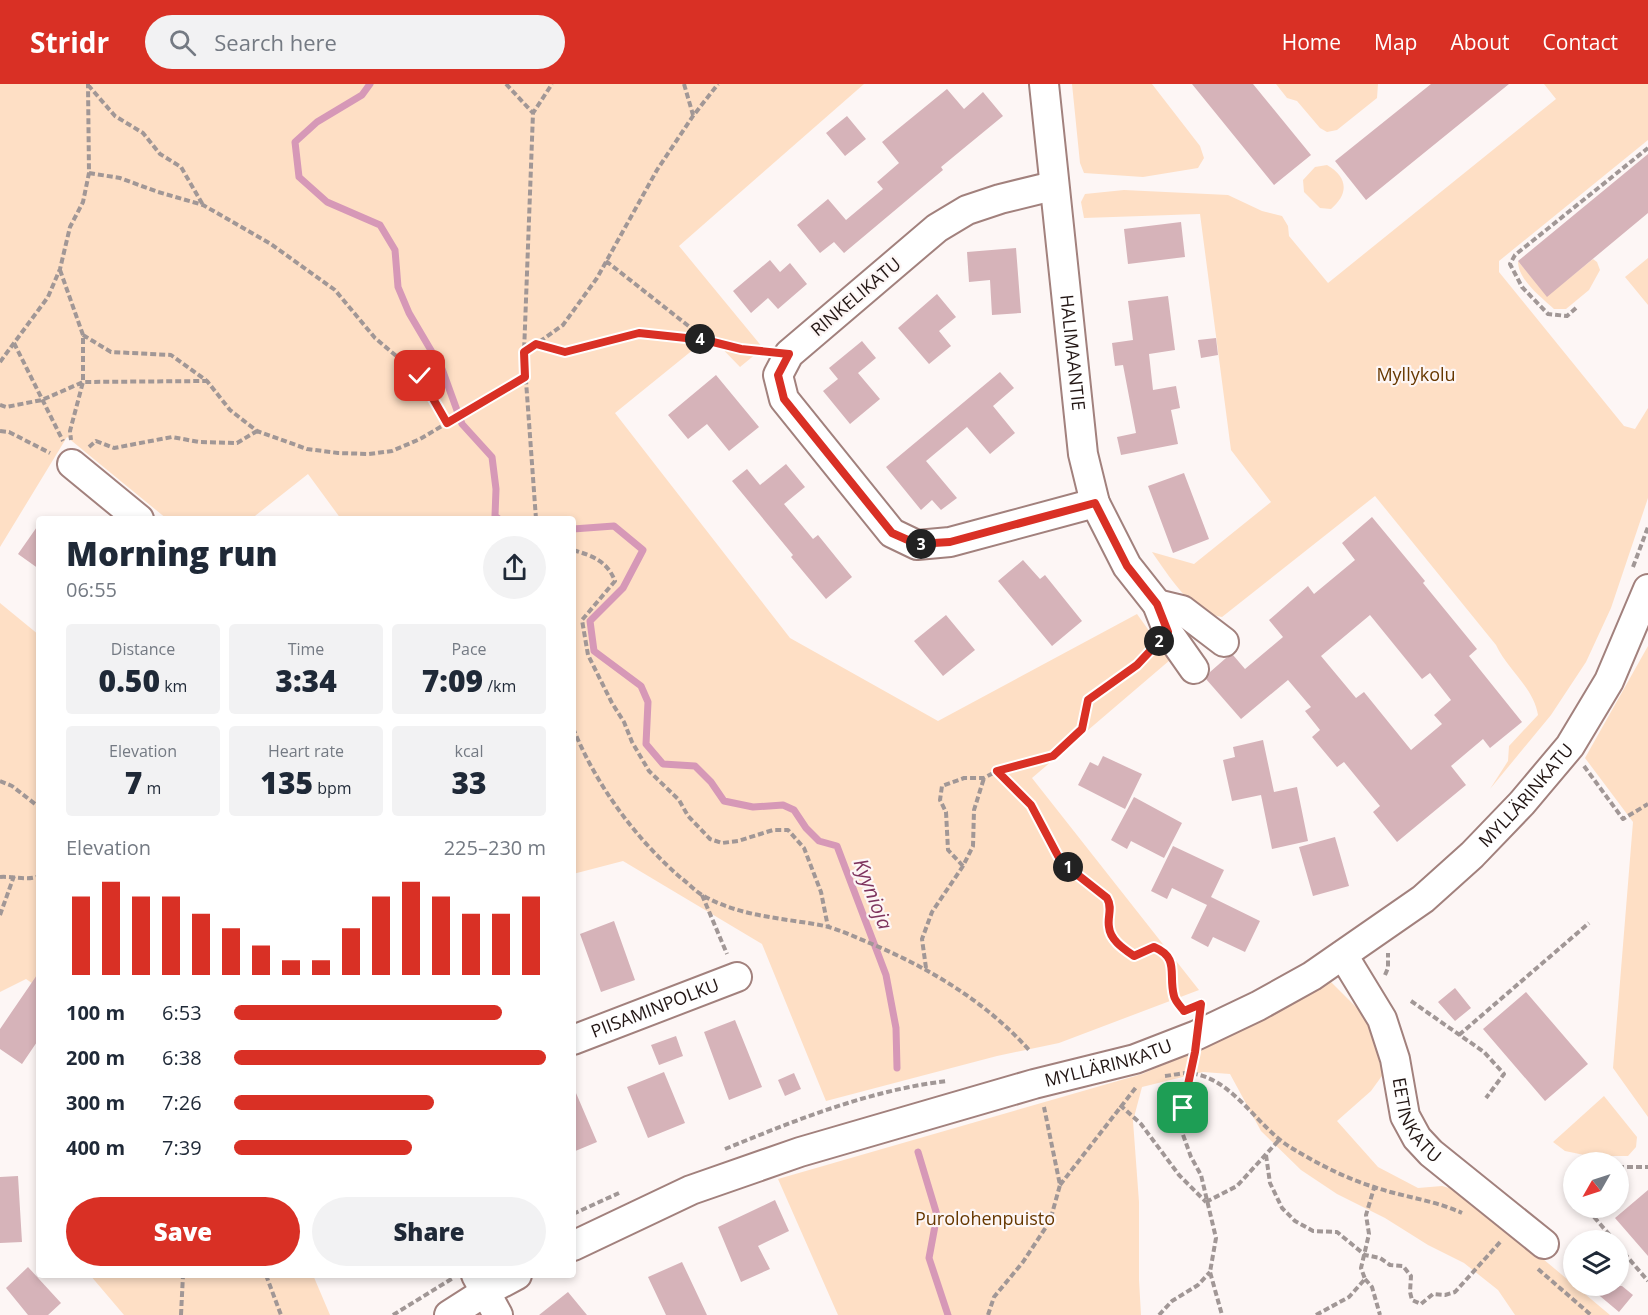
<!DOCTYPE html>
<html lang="en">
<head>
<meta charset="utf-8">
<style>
	:root { --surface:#fff; --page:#f2f2f3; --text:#1f2937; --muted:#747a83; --accent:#d93025 }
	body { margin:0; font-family:"Open Sans",sans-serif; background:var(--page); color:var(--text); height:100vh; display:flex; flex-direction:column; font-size:22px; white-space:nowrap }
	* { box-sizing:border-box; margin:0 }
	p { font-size:20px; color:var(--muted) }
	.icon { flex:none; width:33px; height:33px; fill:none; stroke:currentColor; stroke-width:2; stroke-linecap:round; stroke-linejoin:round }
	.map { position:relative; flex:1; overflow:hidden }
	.side { position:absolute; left:36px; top:432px; width:540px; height:762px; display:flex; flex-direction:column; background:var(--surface); border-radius:6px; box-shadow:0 3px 9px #0003 }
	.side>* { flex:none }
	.needle { width:39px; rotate:231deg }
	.tools { position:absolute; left:1563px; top:1068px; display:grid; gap:12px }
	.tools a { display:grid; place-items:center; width:66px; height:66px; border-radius:50%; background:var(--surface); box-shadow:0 3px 9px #0003; font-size:30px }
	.pin { position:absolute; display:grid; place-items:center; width:51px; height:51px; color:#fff; margin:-26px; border-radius:12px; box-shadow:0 3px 9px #0006 }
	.km { position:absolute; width:30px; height:30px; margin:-15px; border-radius:50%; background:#222; color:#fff; font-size:16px; line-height:30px; text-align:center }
	.round { display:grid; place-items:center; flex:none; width:63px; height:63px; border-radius:32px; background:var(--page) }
	.summary { display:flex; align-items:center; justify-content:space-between; height:102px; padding:0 30px }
	h1 { font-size:33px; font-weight:800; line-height:45px }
	.figures { display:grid; grid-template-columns:repeat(3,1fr); gap:9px; height:102px; padding:6px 30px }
	.figures div { display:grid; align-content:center; border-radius:6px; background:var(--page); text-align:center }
	.figures b { font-size:30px; font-weight:800 }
	.figures small { font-size:16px; font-weight:400 }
	.figures p { font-size:16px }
	.chart { height:168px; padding:12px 30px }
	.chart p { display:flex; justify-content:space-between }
	.chart svg { width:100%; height:108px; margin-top:6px; stroke:var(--accent); stroke-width:6 }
	.button { display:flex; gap:12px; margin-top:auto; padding:12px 30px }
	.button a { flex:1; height:69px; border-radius:36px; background:var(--accent); color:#fff; font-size:24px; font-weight:800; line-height:69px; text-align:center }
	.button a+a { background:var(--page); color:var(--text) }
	ul { padding:0 30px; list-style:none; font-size:20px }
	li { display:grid; grid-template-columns:96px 72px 1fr; align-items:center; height:45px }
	li i { height:15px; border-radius:8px; background:var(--accent) }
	header { display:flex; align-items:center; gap:36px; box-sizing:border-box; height:84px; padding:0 30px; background:var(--accent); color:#fff }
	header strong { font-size:28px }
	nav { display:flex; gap:33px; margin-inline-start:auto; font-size:21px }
	.search { width:420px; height:54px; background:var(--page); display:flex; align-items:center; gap:15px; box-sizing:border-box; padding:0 21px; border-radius:33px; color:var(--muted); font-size:22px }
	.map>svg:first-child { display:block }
	.green { fill:#fedfc5 }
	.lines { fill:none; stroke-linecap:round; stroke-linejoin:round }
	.stream { stroke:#d698b7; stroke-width:7 }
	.building { fill:#d6b3b9; fill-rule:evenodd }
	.minor-casing { stroke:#a2817d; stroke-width:32 }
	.path { stroke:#a19796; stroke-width:4; stroke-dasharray:6 3; stroke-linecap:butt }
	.minor { stroke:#fff; stroke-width:28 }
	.route-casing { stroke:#fff; stroke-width:12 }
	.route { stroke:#d93025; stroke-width:8 }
	.labels { text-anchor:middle; stroke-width:4.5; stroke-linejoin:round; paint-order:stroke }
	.street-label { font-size:18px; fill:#221614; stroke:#fdf6f5 }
	.park-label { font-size:18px; fill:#673800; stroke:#fdf6f5 }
	.water-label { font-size:20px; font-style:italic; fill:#7e345e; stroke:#fdf6f5 }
</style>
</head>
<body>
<header>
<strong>Stridr</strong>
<div class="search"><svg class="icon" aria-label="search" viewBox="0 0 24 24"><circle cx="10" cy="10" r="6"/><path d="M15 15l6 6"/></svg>Search here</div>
<nav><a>Home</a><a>Map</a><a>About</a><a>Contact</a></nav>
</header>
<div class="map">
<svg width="1648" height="1231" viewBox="0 0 1648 1231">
	<rect width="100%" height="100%" fill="#fdf6f5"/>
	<path class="green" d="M0,0H864L679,162L763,264L740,283L710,252L615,329L790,554L938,637L1137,530L1170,576L1032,694L1199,906L1059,959L997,972L826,1017L762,860L623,777L573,790V435H341L308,390L251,435H167L67,353L0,463Z
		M1072,0H1152L1200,62L1204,74L1198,84L1143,93L1084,89L1080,79Z
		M1276,0H1378L1377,14L1337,46L1327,48L1320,44L1297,17L1287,14Z
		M1544,0H1648V56L1499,177V188L1624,342L1635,345L1648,324V414L1611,524L1586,578L1551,631L1490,705L1508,677L1509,662L1538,631C1534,604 1507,585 1496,561L1375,412L1222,533C1190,528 1169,492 1152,468L1194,480L1271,418L1231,366L1200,130L1084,134L1081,118L1085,110L1124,106L1228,111L1262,127L1282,132L1288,142L1289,152L1328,199L1556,15Z
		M1327,81C1348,93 1349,110 1331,125L1320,124L1304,108L1303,96L1315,83Z
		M1648,174V221L1625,193Z
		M1593,175L1597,178L1600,186L1589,206L1566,225H1554C1541,213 1518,196 1518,177L1547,212Z
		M0,519L39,551V904L26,895L0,908Z
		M1648,562V1033L1613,984L1633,738L1585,674Z
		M1331,898L1359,926L1379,961L1384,989L1371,1007L1337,1037L1378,1083L1418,1104L1442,1102L1463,1108L1610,1231H1515L1498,1206L1464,1179L1428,1161L1385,1134L1337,1110L1301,1086L1261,1047L1230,990L1203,988L1142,1003L1133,1037L1139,1118V1196L1141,1231H838L778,1095L1142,990L1239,948Z
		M1604,1012L1637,1053L1636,1063L1628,1072H1589L1565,1067L1553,1058Z
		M90,1191H313L330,1231H124Z"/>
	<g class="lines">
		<path class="stream" d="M370,0L362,11L317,38L295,58L299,93L327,118L380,141L395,166L398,203L409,229L442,285L462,340L492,373L496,405L495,432L499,435
			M573,445L614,442L643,466L623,504L590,537L594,567L641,602L648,618L646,660L663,680L695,682L711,698L724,717L753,723L783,721L794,726L806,744L819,757L837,762L886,891L896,944L897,984
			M918,1068L937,1131L929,1174L948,1231"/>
	</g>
	<path class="building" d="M1192,0H1253L1311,71L1274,101Z
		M1431,0H1509L1366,116L1335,77Z
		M947,5L964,25L983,8L1003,32L941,83L943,86L844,169L834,158L820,169L797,141L828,115L846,136L883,105L877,98L899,79L882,58Z
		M847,32L866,55L845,72L826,49Z
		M1648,70V129L1547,213L1518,177Z
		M1181,138L1185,173L1128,180L1124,145Z
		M1016,164L1021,229L992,231L990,196L969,198L967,168Z
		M770,176L780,188L790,179L807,200L778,225L768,214L751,229L733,207Z
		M937,210L956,233L939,247L951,262L929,280L898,244Z
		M1168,212L1175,266L1149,270L1153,306L1176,302L1180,324L1171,326L1178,360L1121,371L1117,353L1136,349L1123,281L1115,282L1112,259L1133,256L1128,217Z
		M1216,254L1218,271L1201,274L1198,256Z
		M862,257L876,274L858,289L880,315L850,340L823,307L838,295L829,284Z
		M1000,288L1014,304L993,322L1015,349L990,370L967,343L926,377L957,414L941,426L932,416L921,426L886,383Z
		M716,291L759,343L729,367L707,340L688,355L668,331Z
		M786,380L805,403L784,420L813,455L818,451L852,493L826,515L791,473L793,471L732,397L747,385L760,401Z
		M1184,389L1209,455L1173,469L1148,402Z
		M1372,433L1425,497L1423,499L1477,565L1469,572L1522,638L1490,664L1483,655L1451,682L1466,701L1397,758L1373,728L1380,722L1344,678L1337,683L1312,653L1320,646L1305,627L1311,623L1288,596L1241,635L1206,595L1210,588L1226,574L1233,571L1245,585L1283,553L1269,536L1308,502L1314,510L1355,476L1342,459ZM1370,531L1422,595L1430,589L1451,616L1434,631L1442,640L1411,666L1364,608L1356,614L1321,572Z
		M39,440V485L18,470Z
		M1023,476L1040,495L1045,491L1082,537L1052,562L998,497Z
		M946,531L975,566L943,592L914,557Z
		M1263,656L1274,708L1297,703L1308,757L1272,765L1261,711L1232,717L1223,676L1235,673L1233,663Z
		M1103,672L1142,690L1125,725L1078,701L1090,678L1098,682Z
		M1134,713L1182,739L1164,774L1131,757L1127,765L1111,756Z
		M1335,753L1349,802L1313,812L1299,763Z
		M1173,762L1224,786L1211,813L1260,837L1245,868L1213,853L1208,863L1191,854L1207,821L1172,804L1167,815L1151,807Z
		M614,837L635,896L601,908L580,850Z
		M39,888V955L22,980L0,965V945Z
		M1455,904L1471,924L1455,937L1438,918Z
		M1526,908L1588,980L1545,1017L1483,945Z
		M735,936L762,1003L729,1016L704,948Z
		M676,952L683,972L659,981L651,961Z
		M664,988L685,1039L648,1054L627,1003Z
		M794,989L801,1005L785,1012L778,996Z
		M573,1002L597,1058L573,1068Z
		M18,1092L22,1158L0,1159V1093Z
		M1648,1106V1172L1615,1134Z
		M775,1116L789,1147L758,1162L770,1185L741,1198L718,1143Z
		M682,1178L707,1231H666L648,1193Z
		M28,1183L61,1219L48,1231H28L6,1204Z
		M1588,1202H1622L1633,1211L1619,1228Z
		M568,1208L587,1231H539Z"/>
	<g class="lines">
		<g class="minor-casing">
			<g id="minor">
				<path id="s1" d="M1044,0L1083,370L1095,419L1127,482L1157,520L1168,548L1194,585"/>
				<path d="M1053,102L1000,115L967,126L937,144L789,270L778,291L784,315L892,449L917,461L950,458L1095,419"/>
				<path d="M72,380L139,435"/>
				<path d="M1157,520L1182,526L1224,558"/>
				<path id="s2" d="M1343,871L1382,935L1395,975L1405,1032L1417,1054L1431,1069L1544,1160"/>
				<path id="s3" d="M573,956L737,893"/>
				<path id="s4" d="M573,1162L691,1106L800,1068L1034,1000L1135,975L1197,951L1258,922L1312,892L1423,815L1472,771L1522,719L1570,662L1609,597L1648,505"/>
				<path d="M476,1191L498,1231"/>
				<path d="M449,1231L485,1208L517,1191"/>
			</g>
		</g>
		<path class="path" d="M506,0L533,29
			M684,0L693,31
			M88,1L115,32L143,49L160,70L181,83L203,121
			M89,89L120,94L158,108L203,121L271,160L335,206L375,254L420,292L447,339
			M606,177L705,255
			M60,186L83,251V298L70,347L71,356
			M1576,224L1567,232L1548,230L1522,203L1510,180L1515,171L1648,64
			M83,251L111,268L171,271L207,297L230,326L257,347L307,365L338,369L369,370L392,367L420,355L525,293
			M14,259L63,357
			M536,261L565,268L639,249L705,256L741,265L764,267
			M525,268L563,241L597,194L657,86L693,32L718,0
			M0,278L48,213L60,185L70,143L83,118L89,89L88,0
			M0,321L6,323L42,316L83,298L206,297
			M0,347L9,348L50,369
			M89,363L96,357L114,364L172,353L199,358L237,359L257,347
			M536,435L524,269L533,29L552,0
			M573,466C593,472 607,477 615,497L582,536L588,571L612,619L624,638L632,658L649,687L679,716L688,732L710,755L722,759L738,757L773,746H788L804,764L821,808L828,843
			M1633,483L1648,443
			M573,644C596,701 635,754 681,794C688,799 695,807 702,811C740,833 784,834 825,842C841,846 857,854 872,860C931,885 986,918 1029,966
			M1584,682L1623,735L1648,720
			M997,688L1031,721L1058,772L1074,788L1107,814C1113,824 1107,833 1109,843C1110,856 1124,865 1134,871L1154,863C1180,874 1168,890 1173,912C1175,917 1181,923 1184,927
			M0,697L12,702L39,723
			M963,782L948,766L946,728L940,716L942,702L964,694H984L997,687L1053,672L1082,645L1088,616L1137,581L1151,566
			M0,793C13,792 27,797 39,792
			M702,811L727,870
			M0,831L14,792
			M926,884L922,855L932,828L963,782L973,762L974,726L984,694
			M1385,891L1388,884V869
			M1411,917L1484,968L1504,990L1486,1014
			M1459,951L1589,839
			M1192,980L1183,1024L1182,1048L1191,1073L1201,1091L1216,1154L1210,1188L1222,1231
			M1165,992C1173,991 1181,989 1188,989C1232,992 1256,1042 1290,1063C1316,1079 1345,1094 1374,1103C1403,1113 1434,1116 1462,1129
			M1120,1021L1141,1040L1179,1091L1206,1118
			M725,1065C796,1036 870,1006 947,997
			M1266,1071L1270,1099L1282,1124L1295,1137L1313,1147L1337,1148L1365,1171L1380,1174L1390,1181L1403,1182L1411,1192L1410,1208L1412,1216L1421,1220L1433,1210L1445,1211L1455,1208L1502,1156
			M1570,1083H1574
			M1618,1083H1648
			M1060,1101L1137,1002
			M1206,1118L1237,1102L1279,1056
			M573,1130L619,1109
			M1594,1133L1614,1156
			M1618,1162L1648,1197
			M1538,1185L1591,1231
			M266,1191L281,1231
			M1365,1195L1372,1203L1380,1231
			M181,1231L183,1191
			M393,1231L453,1194
			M988,1231L994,1213L1023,1178L1050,1137L1060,1101L1044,1023
			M1159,1231L1172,1217L1198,1201L1210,1188
			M1316,1231L1349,1213L1365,1195L1361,1184L1369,1150L1366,1131L1374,1104"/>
		<use href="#minor" class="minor"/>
	</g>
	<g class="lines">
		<g class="route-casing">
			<path id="route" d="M420,292L447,339L525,293L524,268L536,260L565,268L639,249L705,256L741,265L789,270L778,291L784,315L892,449L917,460L950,458L1095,419L1127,482L1157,520L1168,548L1137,581L1088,616L1082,645L1053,672L997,687L1031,721L1058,772L1074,788L1107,814C1113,824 1107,833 1109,843C1110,856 1124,865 1134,872L1154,863C1180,874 1168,890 1174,912C1175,917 1181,923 1184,927L1201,920L1195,968L1183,1024"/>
		</g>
		<use href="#route" class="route"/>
	</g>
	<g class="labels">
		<g class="street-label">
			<text transform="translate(856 213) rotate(-40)" y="6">RINKELIKATU</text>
			<text dy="6" stroke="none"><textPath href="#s1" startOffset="270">HALIMAANTIE</textPath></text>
			<text dy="6" stroke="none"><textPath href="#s4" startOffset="1071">MYLLÄRINKATU</textPath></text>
			<text dy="6" stroke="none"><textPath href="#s3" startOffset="88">PIISAMINPOLKU</textPath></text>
			<text dy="6" stroke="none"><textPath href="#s4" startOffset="567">MYLLÄRINKATU</textPath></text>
			<text dy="6" stroke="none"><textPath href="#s2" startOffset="183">EETINKATU</textPath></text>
		</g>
		<g class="park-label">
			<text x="1416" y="297">Myllykolu</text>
			<text x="985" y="1141">Purolohenpuisto</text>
		</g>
		<g class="water-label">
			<text transform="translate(873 810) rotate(69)" y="7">Kyynioja</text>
		</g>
	</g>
</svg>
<div class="tools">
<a><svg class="needle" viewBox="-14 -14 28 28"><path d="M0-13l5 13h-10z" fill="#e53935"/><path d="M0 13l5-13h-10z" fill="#747a83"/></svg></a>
<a><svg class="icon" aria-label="layers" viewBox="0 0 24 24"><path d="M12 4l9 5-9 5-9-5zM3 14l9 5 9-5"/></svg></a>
</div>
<div class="pin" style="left:1183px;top:1024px;background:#1e9e55"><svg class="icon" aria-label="arrive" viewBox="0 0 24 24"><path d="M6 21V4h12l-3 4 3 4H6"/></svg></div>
<div class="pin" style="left:420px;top:292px;background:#d93025"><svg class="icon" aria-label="check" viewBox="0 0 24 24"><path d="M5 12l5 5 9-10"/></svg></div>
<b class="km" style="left:1068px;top:783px">1</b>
<b class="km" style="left:1159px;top:557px">2</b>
<b class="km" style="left:921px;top:460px">3</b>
<b class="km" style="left:700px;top:255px">4</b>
<section class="side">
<div class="summary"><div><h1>Morning run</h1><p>06:55</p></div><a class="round"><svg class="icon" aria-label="share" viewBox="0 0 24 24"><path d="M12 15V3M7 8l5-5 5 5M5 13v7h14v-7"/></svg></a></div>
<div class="figures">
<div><p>Distance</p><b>0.50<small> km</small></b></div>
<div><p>Time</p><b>3:34</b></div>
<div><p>Pace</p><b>7:09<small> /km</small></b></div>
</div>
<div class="figures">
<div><p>Elevation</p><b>7<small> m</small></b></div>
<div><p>Heart rate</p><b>135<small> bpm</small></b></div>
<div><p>kcal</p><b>33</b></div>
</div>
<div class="chart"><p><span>Elevation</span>225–230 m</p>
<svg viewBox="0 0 160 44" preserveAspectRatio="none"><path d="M5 44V12M15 44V6M25 44V12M35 44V12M45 44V19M55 44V25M65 44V32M75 44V38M85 44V38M95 44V25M105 44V12M115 44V6M125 44V12M135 44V19M145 44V19M155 44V12"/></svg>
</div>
<ul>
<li><b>100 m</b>6:53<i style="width:86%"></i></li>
<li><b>200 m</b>6:38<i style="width:100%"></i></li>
<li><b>300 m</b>7:26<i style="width:64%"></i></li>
<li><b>400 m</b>7:39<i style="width:57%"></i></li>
</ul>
<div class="button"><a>Save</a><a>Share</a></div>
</section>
</div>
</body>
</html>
